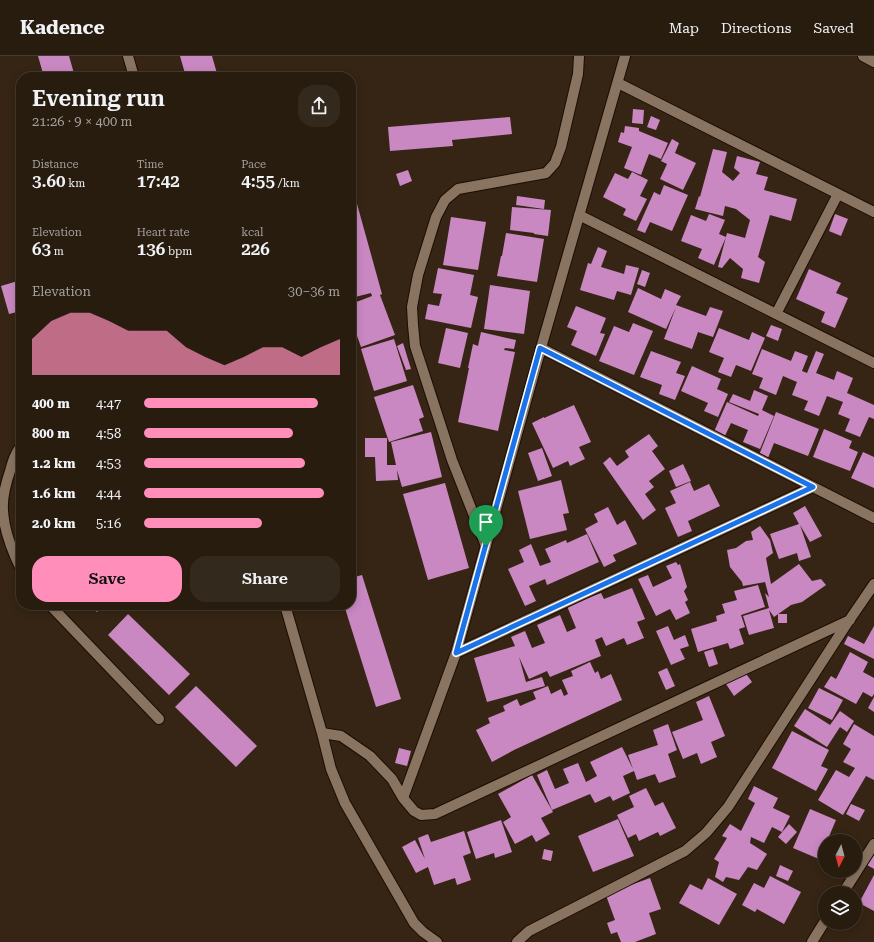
<!DOCTYPE html>
<html lang="en">
<head>
<meta charset="utf-8">
<style>
	:root { --surface:#281c0f; --page:#34291d; --text:#f1f3f6; --muted:#a5a19e; --line:#443a2f; --accent:#ff8eba }
	body { margin:0; font-family:"Roboto Serif",serif; background:var(--page); color:var(--text); height:100vh; display:flex; flex-direction:column; font-size:15px; white-space:nowrap }
	* { box-sizing:border-box; margin:0 }
	p { font-size:13px; color:var(--muted) }
	.icon { flex:none; width:22px; height:22px; fill:none; stroke:currentColor; stroke-width:2; stroke-linecap:round; stroke-linejoin:round }
	.map { position:relative; flex:1; overflow:hidden }
	.panel { position:absolute; left:16px; top:16px; width:340px; height:538px; display:flex; flex-direction:column; background:var(--surface); border-radius:16px; box-shadow:0 2px 10px #0003,0 0 0 1px var(--line) }
	.panel>* { flex:none }
	.needle { width:26px; rotate:186deg }
	.fabs { position:absolute; left:818px; top:778px; display:grid; gap:8px }
	.fabs a { display:grid; place-items:center; width:44px; height:44px; border-radius:50%; background:var(--surface); box-shadow:0 2px 10px #0003,0 0 0 1px var(--line); font-size:20px }
	.pin { position:absolute; display:grid; place-items:center; width:34px; height:34px; color:#fff; margin:-41px -17px; border-radius:50% 50% 50% 0; rotate:-45deg; box-shadow:0 0 4px #0007 }
	.pin .icon { rotate:45deg }
	.round { display:grid; place-items:center; flex:none; width:42px; height:42px; border-radius:16px; background:var(--page) }
	.headline { display:flex; align-items:center; justify-content:space-between; height:68px; padding:0 16px }
	h1 { font-size:22px; font-weight:600; line-height:30px }
	.stats { display:grid; grid-template-columns:repeat(3,1fr); gap:6px; height:68px; padding:4px 16px }
	.stats div { display:grid; align-content:center }
	.stats b { font-size:17px; font-weight:600 }
	.stats small { font-size:11px; font-weight:400 }
	.stats p { font-size:11px }
	.chart { height:112px; padding:8px 16px }
	.chart p { display:flex; justify-content:space-between }
	.chart svg { width:100%; height:72px; margin-top:4px; fill:var(--accent); opacity:.7 }
	.action { display:flex; gap:8px; margin-top:auto; padding:8px 16px }
	.action a { flex:1; height:46px; border-radius:16px; background:var(--accent); color:#111; font-size:16px; font-weight:600; line-height:46px; text-align:center }
	.action a+a { background:var(--page); color:var(--text) }
	ul { padding:0 16px; list-style:none; font-size:13px }
	li { display:grid; grid-template-columns:64px 48px 1fr; align-items:center; height:30px }
	li i { height:10px; border-radius:5px; background:var(--accent) }
	header { display:flex; align-items:center; gap:24px; box-sizing:border-box; height:56px; padding:0 20px; background:var(--surface); border-bottom:1px solid var(--line) }
	header strong { font-size:19px }
	nav { display:flex; gap:22px; margin-inline-start:auto; font-size:14px }
	.map>svg:first-child { display:block }
	.building { fill:#ca88c3 }
	.lines { fill:none; stroke-linecap:round; stroke-linejoin:round }
	.minor-casing { stroke:#1d0d01; stroke-width:12 }
	.minor { stroke:#897461; stroke-width:10 }
	.route-casing { stroke:#fff; stroke-width:8 }
	.route { stroke:#1a73e8; stroke-width:5 }
</style>
</head>
<body>
<header>
<strong>Kadence</strong>
<nav><a>Map</a><a>Directions</a><a>Saved</a></nav>
</header>
<div class="map">
<svg width="874" height="886" viewBox="0 0 874 886">
	<rect width="100%" height="100%" fill="#362514"/>
	<path class="building" d="M38,0H69L75,21H44Z
		M180,0H212L218,21H186Z
		M633,53L644,54L643,68L632,67Z
		M651,60L660,64L656,74L647,71Z
		M510,61L512,78L452,84L453,90L390,95L388,71Z
		M625,70L639,72V75L668,87L661,103L649,98L641,119L624,112L632,91L618,86L621,76L624,77Z
		M672,83L679,87L675,97L696,107L683,134L660,123L667,108L661,105Z
		M713,93L727,96L722,116L733,125L740,117L734,112L737,100L760,106L756,118L768,121L764,134L797,143L791,165L770,159L758,201L765,206L759,227L741,222L743,213L730,202L722,212L718,211L727,177L745,182L750,164L736,153L725,150L723,160L695,153L699,140L700,141Z
		M408,114L412,125L400,130L396,118Z
		M632,116L648,124L640,140L647,143L636,165L623,159L626,153L603,141L615,117L628,123Z
		M664,129L688,139L672,175L650,166L645,177L637,174L654,136L660,139Z
		M354,137L382,238L380,239L395,279L361,291L351,263V248L372,240L371,237L351,242V138Z
		M517,140L545,144L544,153L516,149Z
		M512,151L551,154L548,180L534,178V177L510,174Z
		M709,158L725,164L719,178L726,181L714,209L698,202L702,193L681,185L691,159L706,165Z
		M835,158L848,163L841,180L829,175Z
		M451,161L486,166L478,214L443,209Z
		M506,177L544,183L537,226L497,220L501,200H502Z
		M598,191L607,195L601,211L624,218L626,209L639,212L631,239L617,235L614,244L580,234L588,207L591,208Z
		M438,212L474,219L470,239L478,241L471,272L425,263L428,248L439,250L442,238L433,237Z
		M809,213L841,227L836,237L848,242L835,272L821,266L825,256L796,243Z
		M642,214L650,217L645,231L637,228Z
		M21,224V255L9,258L1,230Z
		M490,229L530,235L524,278L484,273Z
		M638,232L661,243L665,233L681,240L676,249L706,260L710,251L723,255L713,281L698,276L692,293L664,283L676,251L666,273L628,256Z
		M576,250L606,262L600,277L605,278L596,300L571,289L577,275L567,271Z
		M633,267L653,275L634,319L599,305L614,270L629,276Z
		M771,269L782,273L778,285L766,280Z
		M446,272L468,277L460,312L438,307Z
		M719,272L749,284L752,276L765,282L751,315L736,309L731,321L718,316L724,302L709,296Z
		M481,276L516,284L514,293L505,292L504,294L515,296L498,375L458,366L469,312H468L473,288L478,290Z
		M394,283L407,325L374,335L361,293Z
		M403,287L411,313L406,314L397,290Z
		M762,293L791,305L795,295L808,300L802,315L807,317L816,295L824,298L816,317L834,324L837,315L853,322L847,337L874,349V363L869,361L860,381L845,375L850,363L838,358L843,346L827,340L819,360L804,354L808,345L792,339L797,326L783,320L776,339L759,332L763,322L752,318Z
		M651,295L681,306L676,317L685,320L675,344L659,338L662,329L640,321Z
		M692,310L721,323L717,333L728,338L718,361L704,355L708,347L681,335Z
		M413,329L424,361L419,363L423,375L389,386L374,341Z
		M754,334L768,340L762,354L774,360L760,393L743,386L748,374L731,367L724,382L713,378L727,346L758,360L759,358L729,346L733,338L750,345Z
		M574,349L591,386L579,391L585,403L570,410L568,405L553,412L532,367L544,361V362Z
		M776,356L819,373L808,400L774,387L768,402L759,399Z
		M824,373L852,385L849,392L858,396L850,415L813,401Z
		M431,376L442,421L402,431L397,414L398,424L376,425L375,401H365V382H387V409H396L391,386Z
		M649,378L658,390L652,395L665,413L649,425L654,431L645,438L656,454L643,464L603,407L610,401L617,410L629,401L625,395Z
		M542,392L552,420L538,425L528,397Z
		M863,396L874,401V432L851,422Z
		M683,408L691,425L676,431L669,415Z
		M561,424L569,457L563,458L567,474L530,483L518,435Z
		M690,426L694,435L709,428L720,450L688,465L692,475L678,481L665,452L676,447L670,435Z
		M445,427L469,512L428,524L403,438Z
		M805,450L822,480L810,486L800,469L811,501L799,505L797,497L779,503L770,478L799,468L793,457Z
		M608,451L617,469L625,464L637,488L613,499L616,505L604,511L585,473L598,466L594,458Z
		M760,470L770,484L773,497L766,502L771,528L799,508L812,525L821,523L826,529L802,546L791,549L774,561L769,554L774,572L749,579L743,560L769,552L765,537L769,541L765,526L743,530L742,526L730,511L727,494L736,492L746,485L753,484L751,476Z
		M587,478L599,506L547,529L545,523L529,530L536,545L525,550L508,513L524,506L519,494L531,488L540,510L551,506L545,493L566,484L567,487Z
		M351,495L355,508L351,509Z
		M676,506L678,509L680,508L687,531L684,535L688,544L685,546L690,557L676,564L670,553L656,560L638,523L648,519L653,531L672,522L666,510Z
		M362,519L401,643L376,651L344,549H351V522Z
		M758,529L765,551L741,559L745,571L739,573L744,588L730,593L728,587L698,596L691,573L717,565L716,560L725,557L722,548L737,544L734,535Z
		M632,532L645,563L637,566L644,582L627,589L624,582L606,590L602,581L595,584L601,600L550,621L547,615L529,623L519,601L526,626L542,621L545,630L487,646L474,602L515,590L511,581L525,575L532,592L545,587L537,569L560,559L567,576L576,572L567,550L601,537L604,543Z
		M90,549H103L97,556Z
		M128,558L190,618L169,639L108,579Z
		M778,558H787V567H778Z
		M668,570L674,584L685,579L689,590L680,593L685,603L671,609L656,575Z
		M874,570V603L844,588L848,580L864,588Z
		M713,593L718,608L709,611L704,596Z
		M850,596L868,606L863,616L874,622V638L872,641L863,636L856,648L824,631L831,620L836,623Z
		M590,606L595,617L598,615L601,623L611,618L622,644L514,694L492,706L476,674L490,667L488,662L505,655L503,650L517,643L520,650L536,643L533,636L548,630L551,638L561,633L564,640L568,638L562,624L573,620L571,615Z
		M667,612L675,630L666,634L658,616Z
		M744,615L752,626L734,640L726,628Z
		M196,630L257,690L236,711L175,651Z
		M819,632L843,644L832,664L808,652Z
		M709,640L725,680L711,686L717,701L701,708L697,697L683,703L672,676L703,664L696,646Z
		M874,641V656L868,652Z
		M805,653L830,669L840,655L854,665L847,676L840,671L827,691L794,670Z
		M668,668L677,694L668,698L676,721L659,727L655,718L637,724L634,715L623,720L630,737L613,745L610,740L595,747L590,738L552,754L537,719L547,714L555,733L569,727L563,713L578,707L586,726L597,720L590,706L622,691L633,713L628,699L658,689L653,674Z
		M854,668L874,680V724L866,720L843,759L818,744L836,714L849,721L855,712L843,706L851,693L843,688Z
		M792,675L829,694L821,710L828,713L816,735L772,712Z
		M399,692L411,695L407,710L395,707Z
		M532,719L553,756L541,762L550,778L536,786L532,779L515,788L503,766L511,761L498,738Z
		M754,730L778,742L773,752L790,760L782,776L772,771L764,787L751,781L750,787L767,798L757,814L748,811L739,824L726,821L723,826L715,821L719,806L714,803L727,782L722,780L730,768L741,775L755,747L748,743Z
		M646,732L655,750L663,746L676,772L660,780L658,776L639,785L636,778L628,782L617,759L634,751L629,740Z
		M851,748L865,754L859,765L846,758Z
		M810,753L836,764L827,785H825V789L819,803L793,792Z
		M618,763L634,800L593,816L578,780Z
		M501,764L512,796L495,802L494,797L476,803L467,776Z
		M789,768L797,776L786,788L778,781Z
		M464,775L471,797L463,800L471,824L457,829L455,822L434,829L428,811L416,817L402,791L415,784L425,803L418,782L428,778L431,786Z
		M544,793L553,795L551,805L542,803Z
		M874,797V813L867,809Z
		M780,809L793,815L788,825L776,820Z
		M874,819V855L859,847Z
		M770,820L801,836L784,868L757,853L755,856L742,849L754,827L764,832Z
		M650,822L661,853L649,857L656,878L635,886H621L617,876L611,878L607,867L615,864L604,834L620,833Z
		M708,822L737,838L719,869L679,847L690,828L702,834Z"/>
	<g class="lines">
		<g class="minor-casing">
			<path id="minor" d="M128,0L134,21
				M863,0L874,6
				M618,27L874,156
				M579,159L874,307
				M776,258L838,138
				M541,292L874,462
				M21,390C15,398 13,404 10,415C6,427 2,441 3,454C4,474 12,495 21,513
				M486,490L452,404L415,290L413,269L412,251L418,219L436,161L445,144L458,133L546,117L555,107L561,91L578,18L579,0
				M50,549L159,663
				M285,549L322,677L331,713L345,747L414,867L423,876L437,886
				M456,597L813,431
				M322,677L341,680L370,700L392,723L403,742L414,755L421,759L435,758L850,564
				M403,742L456,597L541,292L625,0
				M843,837L874,788
				M517,886L529,875L685,795L706,777L728,751L844,572L874,528
				M812,886L825,865"/>
		</g>
		<use href="#minor" class="minor"/>
	</g>
	<g class="lines">
		<g class="route-casing">
			<path id="route" d="M540,292L813,431L456,597Z"/>
		</g>
		<use href="#route" class="route"/>
	</g>
</svg>
<div class="fabs">
<a><svg class="needle" viewBox="-14 -14 28 28"><path d="M0-13l5 13h-10z" fill="#e53935"/><path d="M0 13l5-13h-10z" fill="#a5a19e"/></svg></a>
<a><svg class="icon" aria-label="layers" viewBox="0 0 24 24"><path d="M12 4l9 5-9 5-9-5zM3 14l9 5 9-5"/></svg></a>
</div>
<div class="pin" style="left:486px;top:490px;background:#1e9e55"><svg class="icon" aria-label="arrive" viewBox="0 0 24 24"><path d="M6 21V4h12l-3 4 3 4H6"/></svg></div>
<section class="panel">
<div class="headline"><div><h1>Evening run</h1><p>21:26 · 9 × 400 m</p></div><a class="round"><svg class="icon" aria-label="share" viewBox="0 0 24 24"><path d="M12 15V3M7 8l5-5 5 5M5 13v7h14v-7"/></svg></a></div>
<div class="stats">
<div><p>Distance</p><b>3.60<small> km</small></b></div>
<div><p>Time</p><b>17:42</b></div>
<div><p>Pace</p><b>4:55<small> /km</small></b></div>
</div>
<div class="stats">
<div><p>Elevation</p><b>63<small> m</small></b></div>
<div><p>Heart rate</p><b>136<small> bpm</small></b></div>
<div><p>kcal</p><b>226</b></div>
</div>
<div class="chart"><p><span>Elevation</span>30–36 m</p>
<svg viewBox="0 0 160 44" preserveAspectRatio="none"><path d="M0 44V22L10 11L20 6L30 6L40 11L50 17L60 17L70 17L80 27L90 33L100 38L110 33L120 27L130 27L140 33L150 27L160 22V44z"/></svg>
</div>
<ul>
<li><b>400 m</b>4:47<i style="width:89%"></i></li>
<li><b>800 m</b>4:58<i style="width:76%"></i></li>
<li><b>1.2 km</b>4:53<i style="width:82%"></i></li>
<li><b>1.6 km</b>4:44<i style="width:92%"></i></li>
<li><b>2.0 km</b>5:16<i style="width:60%"></i></li>
</ul>
<div class="action"><a>Save</a><a>Share</a></div>
</section>
</div>
</body>
</html>
